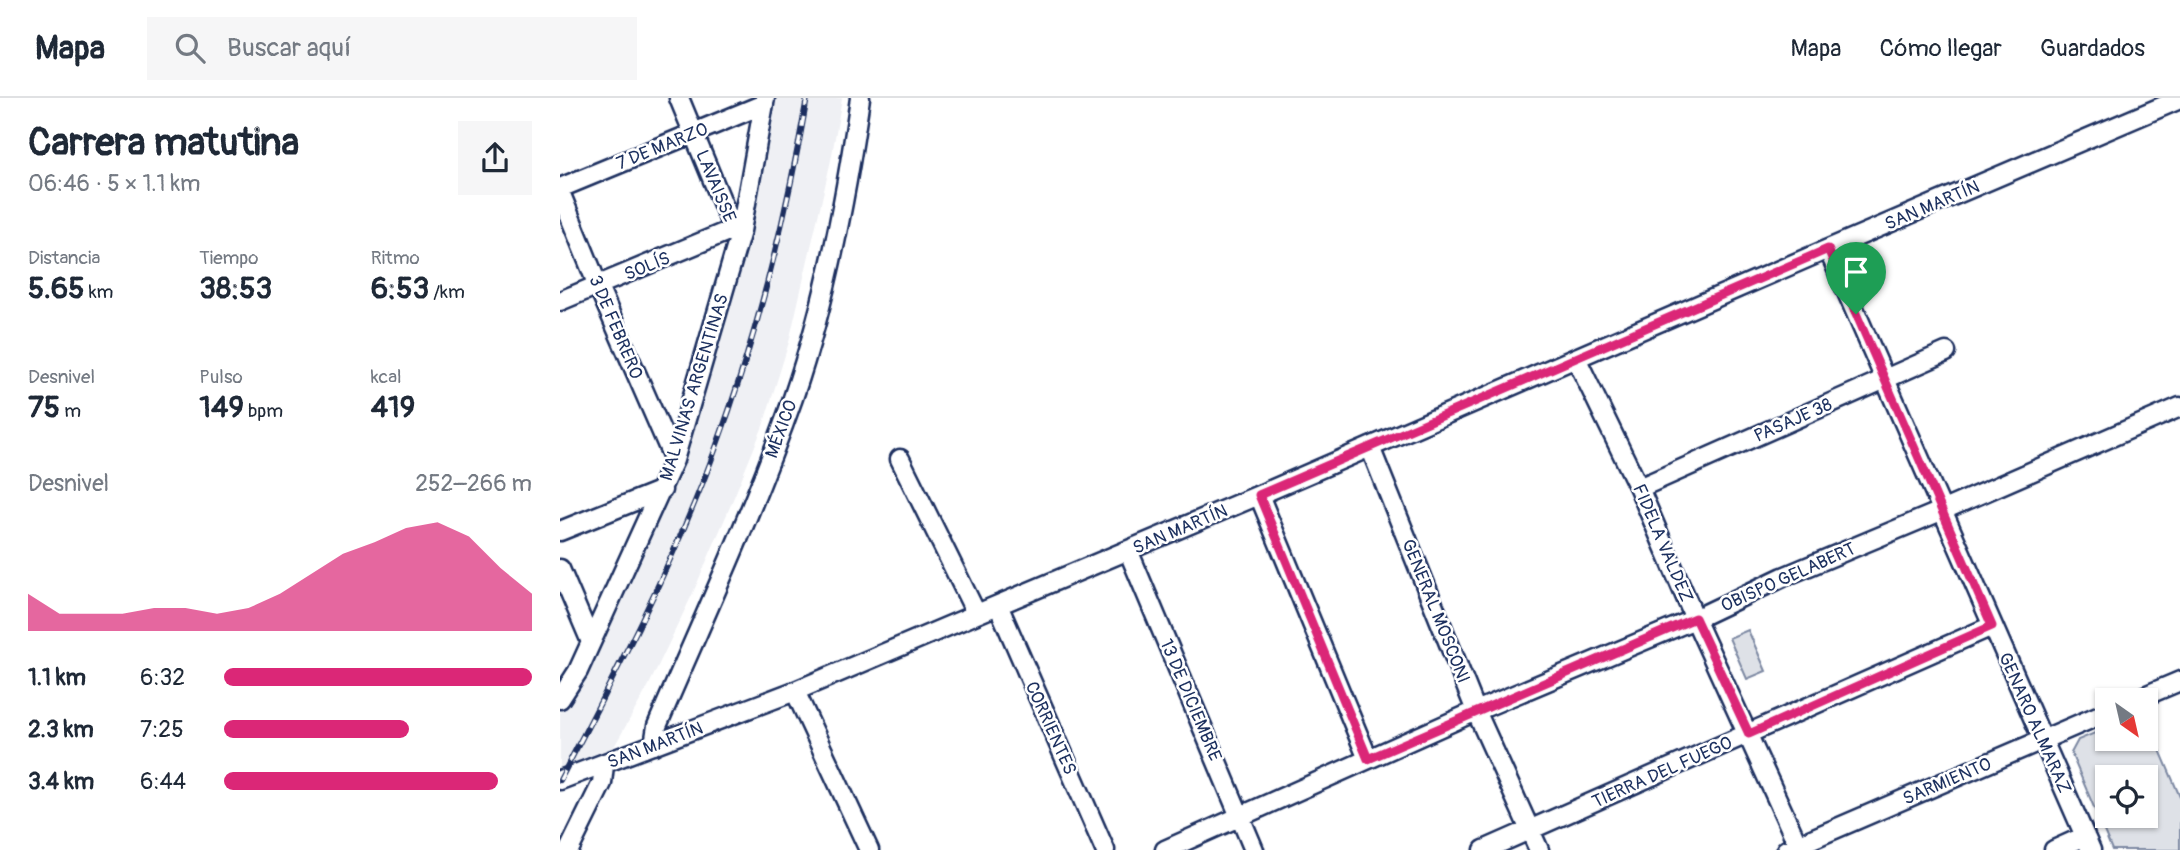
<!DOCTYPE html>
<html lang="es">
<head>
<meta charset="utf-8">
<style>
	:root { --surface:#fff; --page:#f6f6f7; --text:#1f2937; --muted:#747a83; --line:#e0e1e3; --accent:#db2777 }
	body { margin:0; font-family:Pangolin,sans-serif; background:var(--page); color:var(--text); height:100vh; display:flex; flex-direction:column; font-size:26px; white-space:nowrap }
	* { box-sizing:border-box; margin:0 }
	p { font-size:23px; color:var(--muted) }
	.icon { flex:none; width:38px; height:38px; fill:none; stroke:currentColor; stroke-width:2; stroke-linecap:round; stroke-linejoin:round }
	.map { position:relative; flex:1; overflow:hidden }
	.side { display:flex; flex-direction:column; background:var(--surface); width:560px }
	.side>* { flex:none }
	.needle { width:46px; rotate:146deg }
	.buttons { position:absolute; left:1535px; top:590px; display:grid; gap:14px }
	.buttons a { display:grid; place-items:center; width:63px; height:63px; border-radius:0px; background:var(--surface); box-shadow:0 2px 5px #0004; font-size:35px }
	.pin { position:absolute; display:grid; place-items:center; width:60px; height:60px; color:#fff; margin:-72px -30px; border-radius:50% 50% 50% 0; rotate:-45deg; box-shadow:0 0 7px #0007 }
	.pin .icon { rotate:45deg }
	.round { display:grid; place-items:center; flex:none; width:74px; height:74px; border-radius:0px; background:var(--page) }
	.summary { display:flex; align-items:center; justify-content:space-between; height:119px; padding:0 28px }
	h1 { font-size:38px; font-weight:700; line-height:52px }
	.stats { display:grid; grid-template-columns:repeat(3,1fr); gap:10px; height:119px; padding:7px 28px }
	.stats div { display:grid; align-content:center }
	.stats b { font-size:30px; font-weight:700 }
	.stats small { font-size:19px; font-weight:400 }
	.stats p { font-size:19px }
	.chart { height:196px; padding:14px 28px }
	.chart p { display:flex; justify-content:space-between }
	.chart svg { width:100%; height:126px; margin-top:7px; fill:var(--accent); opacity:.7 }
	ul { padding:0 28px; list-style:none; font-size:23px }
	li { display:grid; grid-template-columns:112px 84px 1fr; align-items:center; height:52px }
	li i { height:18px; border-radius:9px; background:var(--accent) }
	header { display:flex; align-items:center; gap:42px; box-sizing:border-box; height:98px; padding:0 35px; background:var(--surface); border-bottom:2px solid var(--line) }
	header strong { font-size:33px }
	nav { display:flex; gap:38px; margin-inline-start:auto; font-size:24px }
	.search { width:490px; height:63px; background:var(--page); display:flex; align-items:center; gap:18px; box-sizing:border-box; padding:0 24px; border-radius:0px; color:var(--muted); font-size:26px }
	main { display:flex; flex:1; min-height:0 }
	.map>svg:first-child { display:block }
	.built { fill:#eff0f4 }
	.green { fill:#dee1e7; stroke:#7c88a2; stroke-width:2; fill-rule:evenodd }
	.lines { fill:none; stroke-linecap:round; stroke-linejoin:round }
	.minor-casing { stroke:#1b2f5e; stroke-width:23 }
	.minor { stroke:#fff; stroke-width:18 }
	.rail-casing { stroke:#1b2f5e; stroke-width:6 }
	.rail { stroke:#fff; stroke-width:3.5; stroke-dasharray:10; stroke-linecap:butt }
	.route-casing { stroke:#fff; stroke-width:14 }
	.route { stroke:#db2777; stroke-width:9 }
	.labels { text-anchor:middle; stroke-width:5; stroke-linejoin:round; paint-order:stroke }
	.street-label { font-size:18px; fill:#1b2f5e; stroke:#fff }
</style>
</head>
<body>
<header>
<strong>Mapa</strong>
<div class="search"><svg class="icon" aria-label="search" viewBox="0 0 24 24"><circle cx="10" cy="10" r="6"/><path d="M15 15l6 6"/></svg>Buscar aquí</div>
<nav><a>Mapa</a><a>Cómo llegar</a><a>Guardados</a></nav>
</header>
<main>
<section class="side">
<div class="summary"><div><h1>Carrera matutina</h1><p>06:46 · 5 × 1.1 km</p></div><a class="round"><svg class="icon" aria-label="share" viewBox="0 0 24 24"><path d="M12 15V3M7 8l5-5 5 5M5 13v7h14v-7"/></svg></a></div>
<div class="stats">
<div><p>Distancia</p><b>5.65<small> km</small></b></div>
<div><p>Tiempo</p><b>38:53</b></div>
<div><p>Ritmo</p><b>6:53<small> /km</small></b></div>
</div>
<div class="stats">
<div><p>Desnivel</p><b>75<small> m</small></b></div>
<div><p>Pulso</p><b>149<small> bpm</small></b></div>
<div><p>kcal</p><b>419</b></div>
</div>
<div class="chart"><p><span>Desnivel</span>252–266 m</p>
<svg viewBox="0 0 160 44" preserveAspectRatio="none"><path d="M0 44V31L10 38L20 38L30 38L40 36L50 36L60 38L70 36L80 31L90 24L100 17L110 13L120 8L130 6L140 11L150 22L160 31V44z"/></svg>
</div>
<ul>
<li><b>1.1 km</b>6:32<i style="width:100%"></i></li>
<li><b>2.3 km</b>7:25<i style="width:60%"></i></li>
<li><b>3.4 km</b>6:44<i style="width:89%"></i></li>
</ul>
</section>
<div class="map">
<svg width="1620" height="752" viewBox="0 0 1620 752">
	<rect width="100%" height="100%" fill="#fff"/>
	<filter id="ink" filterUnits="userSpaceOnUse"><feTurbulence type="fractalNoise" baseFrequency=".0143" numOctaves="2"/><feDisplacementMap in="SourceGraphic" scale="14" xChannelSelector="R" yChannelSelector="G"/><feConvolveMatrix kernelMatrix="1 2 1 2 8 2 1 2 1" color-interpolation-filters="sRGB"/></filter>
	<g filter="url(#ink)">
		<path class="built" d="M212,0H282L271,62L229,244L203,328L167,416L132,497L88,589L51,654L0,671V614L24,575L123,355L141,304L180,163Z"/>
		<path class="green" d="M1188,532L1206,573L1187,581L1169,540Z
			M1586,619L1620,699V752H1552L1511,655L1518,642L1547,630V640H1586ZM1547,679H1586V718H1547Z"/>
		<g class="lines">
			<g class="minor-casing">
				<path id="minor" d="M119,0L173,131L181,133
					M0,90L204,6
					M0,94L38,188L114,362
					M1268,151L1531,752
					M0,203L173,131
					M1016,260L1079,390L1135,521L1238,747
					M810,349L916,613L979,752
					M340,361L416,515
					M1079,390L1386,254
					M699,397L808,661
					M0,433L102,392
					M568,452L694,752
					M0,471L31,544
					M438,507L545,752
					M235,593L309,752
					M0,601L18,573L114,362L181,133L205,0
					M1575,602L1620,583
					M94,647L97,628C144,519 194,411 233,300C266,204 286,100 300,0
					M0,682L235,593L438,507L699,397L1268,151L1620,1
					M9,752L42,685L44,667
					M605,752L916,613L1135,521L1223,479L1381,413L1620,309
					M924,752L1432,528
					M1226,752L1547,614
					M1494,752L1525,738"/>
			</g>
			<use href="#minor" class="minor"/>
			<g class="rail-casing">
				<path id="rail" d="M0,682C56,575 112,468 154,355C197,239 226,121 247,0"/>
			</g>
			<use href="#rail" class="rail"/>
		</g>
	</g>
	<g class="lines" filter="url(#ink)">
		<g class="route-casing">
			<path id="route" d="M1268,151L1432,528L1189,636L1135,520L808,661L699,397Z"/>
		</g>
		<use href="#route" class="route"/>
	</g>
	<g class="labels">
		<g class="street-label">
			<text transform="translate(102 48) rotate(-22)" y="6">7 DE MARZO</text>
			<text transform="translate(156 88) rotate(67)" y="6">LAVAISSE</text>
			<text transform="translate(1372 107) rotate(-23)" y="6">SAN MARTÍN</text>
			<text transform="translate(87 168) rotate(-22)" y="6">SOLÍS</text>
			<text transform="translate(56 229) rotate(67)" y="6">3 DE FEBRERO</text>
			<text transform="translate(134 289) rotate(-73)" y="6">MALVINAS ARGENTINAS</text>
			<text transform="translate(1233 322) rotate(-24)" y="6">PASAJE 38</text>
			<text transform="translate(221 331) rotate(-70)" y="6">MÉXICO</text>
			<text transform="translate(620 431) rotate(-23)" y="6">SAN MARTÍN</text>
			<text transform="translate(1103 445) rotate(67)" y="6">FIDELA VALDEZ</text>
			<text transform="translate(1228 479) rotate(-24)" y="6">OBISPO GELABERT</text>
			<text transform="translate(876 513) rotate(68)" y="6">GENERAL MOSCONI</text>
			<text transform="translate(631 602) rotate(67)" y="6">13 DE DICIEMBRE</text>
			<text transform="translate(1475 625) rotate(66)" y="6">GENARO ALMARAZ</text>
			<text transform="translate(491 630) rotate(66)" y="6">CORRIENTES</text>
			<text transform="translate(95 647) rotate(-21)" y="6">SAN MARTÍN</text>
			<text transform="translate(1102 674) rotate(-24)" y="6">TIERRA DEL FUEGO</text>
			<text transform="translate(1387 683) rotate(-23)" y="6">SARMIENTO</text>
		</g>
	</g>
</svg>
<div class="buttons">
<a><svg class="needle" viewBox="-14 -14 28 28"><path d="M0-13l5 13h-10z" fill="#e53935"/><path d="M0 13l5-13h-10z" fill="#747a83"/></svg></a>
<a><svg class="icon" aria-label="locate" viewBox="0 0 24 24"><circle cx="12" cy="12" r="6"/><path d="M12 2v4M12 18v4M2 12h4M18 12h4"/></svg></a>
</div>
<div class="pin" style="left:1296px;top:216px;background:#1e9e55"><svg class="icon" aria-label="arrive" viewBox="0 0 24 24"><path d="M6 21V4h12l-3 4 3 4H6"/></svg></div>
</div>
</main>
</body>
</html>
